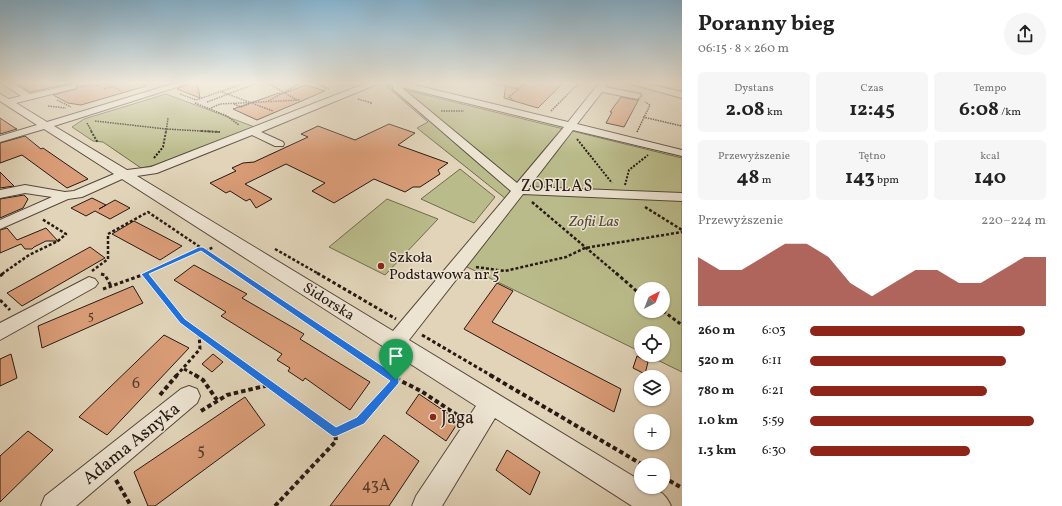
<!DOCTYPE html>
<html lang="pl">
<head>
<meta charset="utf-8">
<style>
	:root { --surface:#fff; --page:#f6f6f6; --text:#222; --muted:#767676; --accent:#8f2418 }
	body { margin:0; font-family:Vollkorn,serif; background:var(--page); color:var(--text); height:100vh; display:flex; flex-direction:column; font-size:15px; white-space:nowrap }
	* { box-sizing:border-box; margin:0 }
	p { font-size:13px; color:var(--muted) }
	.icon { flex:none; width:22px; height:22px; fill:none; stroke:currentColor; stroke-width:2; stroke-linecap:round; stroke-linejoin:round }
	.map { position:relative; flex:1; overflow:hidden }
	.drawer { display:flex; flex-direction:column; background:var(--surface); width:380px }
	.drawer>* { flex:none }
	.needle { width:26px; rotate:42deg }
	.controls { position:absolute; left:634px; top:282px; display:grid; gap:8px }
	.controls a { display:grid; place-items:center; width:36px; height:36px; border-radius:50%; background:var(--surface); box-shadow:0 1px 3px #0004; font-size:20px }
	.pin { position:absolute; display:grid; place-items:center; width:34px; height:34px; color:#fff; margin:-41px -17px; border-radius:50% 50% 50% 0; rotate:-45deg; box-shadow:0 0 4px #0007 }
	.pin .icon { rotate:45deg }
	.round { display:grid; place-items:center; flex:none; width:42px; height:42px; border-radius:21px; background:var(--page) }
	.overview { display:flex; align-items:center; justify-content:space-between; height:68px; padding:0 16px }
	h1 { font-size:22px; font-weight:700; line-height:30px }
	.stats { display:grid; grid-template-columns:repeat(3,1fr); gap:6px; height:68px; padding:4px 16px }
	.stats div { display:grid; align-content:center; border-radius:6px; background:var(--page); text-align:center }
	.stats b { font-size:20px; font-weight:700 }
	.stats small { font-size:11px; font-weight:400 }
	.stats p { font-size:11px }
	.chart { height:112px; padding:8px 16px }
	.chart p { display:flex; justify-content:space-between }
	.chart svg { width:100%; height:72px; margin-top:4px; fill:var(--accent); opacity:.7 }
	ul { padding:0 16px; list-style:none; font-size:13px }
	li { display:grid; grid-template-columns:64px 48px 1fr; align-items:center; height:30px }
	li i { height:10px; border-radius:5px; background:var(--accent) }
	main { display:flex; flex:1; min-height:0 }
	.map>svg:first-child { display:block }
	.green { fill:#babb8a; stroke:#706a4e; fill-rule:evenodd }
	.building { fill:#da9d77; stroke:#261913 }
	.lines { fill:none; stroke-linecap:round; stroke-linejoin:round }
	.minor-casing { stroke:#55483c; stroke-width:2 }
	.path-far4 { stroke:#261913; stroke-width:1.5; stroke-dasharray:1.5 1; stroke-linecap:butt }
	.path-far3 { stroke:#261913; stroke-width:2; stroke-dasharray:2 1.5; stroke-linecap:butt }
	.path-far2 { stroke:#261913; stroke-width:2.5; stroke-dasharray:3 2; stroke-linecap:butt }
	.path-far1 { stroke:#261913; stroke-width:3; stroke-dasharray:3.5 2.5; stroke-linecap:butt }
	.path { stroke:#261913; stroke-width:4; stroke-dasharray:4.5 3; stroke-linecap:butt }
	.minor { fill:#ece3d1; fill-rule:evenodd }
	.route { fill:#1a73e8; stroke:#fff; fill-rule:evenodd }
	.poi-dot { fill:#8f2418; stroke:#ece3d1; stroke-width:1.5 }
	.labels { text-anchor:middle; stroke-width:3; stroke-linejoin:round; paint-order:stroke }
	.number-label { font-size:13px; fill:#533a2c }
	.park-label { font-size:15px; font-style:italic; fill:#524a37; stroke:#ece3d1 }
	.poi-label { font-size:15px; fill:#261913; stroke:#ece3d1; text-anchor:start }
	.street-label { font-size:15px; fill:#261913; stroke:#ece3d1 }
	.neighbourhood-label { font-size:16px; letter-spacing:1px; fill:#261913; stroke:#ece3d1 }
	.near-number-label { font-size:16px; fill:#533a2c }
	.near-poi-label { font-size:18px; fill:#261913; stroke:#ece3d1; text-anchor:start }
	.near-street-label { font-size:18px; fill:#261913; stroke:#ece3d1 }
</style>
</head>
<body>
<main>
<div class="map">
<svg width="682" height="506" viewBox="0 0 682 506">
	<rect width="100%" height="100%" fill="#e1d4b8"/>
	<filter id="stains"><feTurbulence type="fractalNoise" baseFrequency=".005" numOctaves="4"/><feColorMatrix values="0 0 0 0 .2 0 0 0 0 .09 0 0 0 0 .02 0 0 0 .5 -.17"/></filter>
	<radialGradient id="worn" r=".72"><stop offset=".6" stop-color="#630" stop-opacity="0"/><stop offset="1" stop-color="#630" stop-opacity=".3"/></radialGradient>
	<path class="green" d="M385,85L682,158V372L647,355H663V333H641V352L465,266L506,199L417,128L428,122ZM641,289H663V311H641Z
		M166,94L260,129L177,161L141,168L103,142L93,141L72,127L84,119Z
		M460,169L495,197L474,223L421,199Z
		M387,199L438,219L385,275L329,247Z"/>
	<path class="building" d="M15,82H71L72,83L30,92Z
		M97,82H146V86L81,105L68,103L53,95L76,89L78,86L80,87Z
		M194,82H197L200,98L177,89Z
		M506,82H564L538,108L504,98Z
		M306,85L325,91L257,120L233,109L279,93L282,94Z
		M621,97L637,100L639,99L624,127L606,123L612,112H610Z
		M0,118L15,128L17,129L0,134Z
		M389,124L415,133L398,145L448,163L438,170L440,174L420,187H413L405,192L374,179L334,203L312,191L325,183L286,164L245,184L272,199L256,208L250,199L246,201L230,191L226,193L210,183L236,171L232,168L243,163L254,162L308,137L301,134L318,126L355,140Z
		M25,136L41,149L43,148L88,179L67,188L22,155L0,163V143Z
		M0,172L14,186L0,188Z
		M24,195L28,199L23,208L0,218V199Z
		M92,198L106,205L99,209L115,200L130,208L110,219L95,211L86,216L71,208Z
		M134,221L182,246L160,260L112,234Z
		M7,228L17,240L46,228L58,241H46L34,247L32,249H25L21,244L0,253V230Z
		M90,247L105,258L22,306L7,293Z
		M194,265L247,294L242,298L304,334L300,339L370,382L350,410L305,378L303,381L288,371L290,368L277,360L282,354L221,316L226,312L174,280Z
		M497,283L513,291L492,322L621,389L614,412L464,329Z
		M133,286L143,303L42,348L38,326Z
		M164,335L189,348L107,435L79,417Z
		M11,354L17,378L0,386V359Z
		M213,354L223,362L212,372L202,364Z
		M637,356L648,362L645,374L633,368Z
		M419,394L459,421L446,441L406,413Z
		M245,397L265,425L155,506H148L134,472Z
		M28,431L53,450L0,502V456Z
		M384,435L419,461L389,506H330Z
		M507,450L540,472L530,495L496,470Z"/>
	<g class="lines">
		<g class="minor-casing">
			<path id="minor" d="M0,82H11L30,94L76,84V88L16,103L47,122L179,82H193L54,126L127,170L151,167L369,82H382L261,132L283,142L284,144L283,146H275L252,135L157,173L137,176L393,331L511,191L393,89V85L390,82H402L568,122L600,82H609L605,87L640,94L641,96L637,99L602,92L577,124L682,150V156L573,130L529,187L682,193V201L523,194L409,340L641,481V487C656,487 665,492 671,506H632L495,418L442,506H412L416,496L476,406L122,179L82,197L68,199L0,229V220L52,197L25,193L0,198V190L25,185L65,192L74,191L114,174L44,129L0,142V136L37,125L0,101V94L9,99L21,96ZM401,87L564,127L517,183Z
				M624,82H640L682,92V98Z
				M89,277L95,279L98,283L95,287L0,340V323Z
				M189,386L197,389L200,396L197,403L76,506H41L45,496L181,389Z"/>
		</g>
		<path class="path-far4" d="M103,82L122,91
			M266,82L297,100
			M312,82L329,89
			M321,82H331
			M487,82L518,89
			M96,86L104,83
			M104,89L112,87
			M222,92L273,111
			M180,94L196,100L248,82
			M358,99L372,103L370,104
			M57,100L71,107
			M268,101L303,82
			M514,101L509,97L527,82
			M207,102L260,82
			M195,103L227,116L239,125
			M234,104L241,107L249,104
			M48,106L66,108
			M209,109L220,104L300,100
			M441,111H464
			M551,111L580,82
			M643,117L682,126
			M95,121L166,129L219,132
			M87,123L92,132
			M166,132L168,118
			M637,132L650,105L645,102"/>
		<path class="path-far3" d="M91,131L98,143
			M201,131L220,132
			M577,139L612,183
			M154,158L163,147L166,131
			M625,185L629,170L648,155"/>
		<path class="path-far2" d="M532,202L617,274
			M645,207L682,230
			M275,249L319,274
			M205,251L214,247
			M476,267L505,271L566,257L585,248L682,232
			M92,271L108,259V234L148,212L240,274
			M2,274L29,255L58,241L66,234L42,219
			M145,274L201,248"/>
		<path class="path-far1" d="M238,273L390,376
			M317,273L396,319
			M616,273L641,295
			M101,274L105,275L111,286
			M145,274L147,273
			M0,276L4,273
			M103,289L145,274L183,321L257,376
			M0,300L10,310
			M663,311L682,325
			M422,335L492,376
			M184,369L197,376
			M176,376L200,349L199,333"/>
		<path class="path" d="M195,375L203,380L217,400
			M256,375L335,432L361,421L396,380
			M389,375L421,391L460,417
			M490,375L643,465
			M160,395L177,375
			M201,411L227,395L269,385
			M663,477L682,488
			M116,480L131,506
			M275,506L336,441L335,432"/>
		<use href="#minor" class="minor"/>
	</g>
	<linearGradient id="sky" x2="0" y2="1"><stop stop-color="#87b6d3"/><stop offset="0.54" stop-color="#f2ecdf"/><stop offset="1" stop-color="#f2ecdf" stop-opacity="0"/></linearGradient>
	<rect width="682" height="153" fill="url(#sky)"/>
	<path class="route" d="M199,247H203L399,377V383L364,424L335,437L332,436L180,323L141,274ZM201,251L390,381L357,417L336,427L185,319L149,274Z"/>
	<g class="poi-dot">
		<circle cx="381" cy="266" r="4"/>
		<circle cx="433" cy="417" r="4"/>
	</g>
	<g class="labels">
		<g class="number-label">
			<text x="91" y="320">5</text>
		</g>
		<g class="park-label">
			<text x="594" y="226">Zofii Las</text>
		</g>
		<g class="poi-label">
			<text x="389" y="262">Szkoła<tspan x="389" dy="17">Podstawowa nr 5</tspan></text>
		</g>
		<g class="street-label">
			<text transform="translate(329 301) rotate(32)" y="5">Sidorska</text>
		</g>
		<g class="neighbourhood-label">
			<text x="557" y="191">ZOFILAS</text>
		</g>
		<g class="near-number-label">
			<text x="136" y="388">6</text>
			<text x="201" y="455">5</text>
			<text x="376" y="490">43A</text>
		</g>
		<g class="near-poi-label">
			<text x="441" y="423">Jaga</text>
		</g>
		<g class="near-street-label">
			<text transform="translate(131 443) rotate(-39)" y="6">Adama Asnyka</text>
		</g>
	</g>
	<rect width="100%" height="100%" filter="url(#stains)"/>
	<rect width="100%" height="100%" fill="url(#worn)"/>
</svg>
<div class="controls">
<a><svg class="needle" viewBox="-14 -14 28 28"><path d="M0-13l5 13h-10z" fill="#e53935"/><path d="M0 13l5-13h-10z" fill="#767676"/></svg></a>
<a><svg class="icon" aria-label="locate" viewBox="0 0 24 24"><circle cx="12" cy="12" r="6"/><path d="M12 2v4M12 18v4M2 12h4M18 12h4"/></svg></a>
<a><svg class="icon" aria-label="layers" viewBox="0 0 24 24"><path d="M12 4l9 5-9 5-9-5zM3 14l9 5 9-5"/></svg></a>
<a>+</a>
<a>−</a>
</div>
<div class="pin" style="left:396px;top:380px;background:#1e9e55"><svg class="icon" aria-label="arrive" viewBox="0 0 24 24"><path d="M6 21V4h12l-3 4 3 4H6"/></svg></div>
</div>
<section class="drawer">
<div class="overview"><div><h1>Poranny bieg</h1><p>06:15 · 8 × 260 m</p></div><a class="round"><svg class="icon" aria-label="share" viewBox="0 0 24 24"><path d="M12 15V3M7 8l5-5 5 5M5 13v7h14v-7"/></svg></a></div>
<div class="stats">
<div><p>Dystans</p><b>2.08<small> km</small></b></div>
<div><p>Czas</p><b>12:45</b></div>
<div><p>Tempo</p><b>6:08<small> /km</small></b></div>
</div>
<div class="stats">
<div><p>Przewyższenie</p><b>48<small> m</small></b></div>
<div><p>Tętno</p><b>143<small> bpm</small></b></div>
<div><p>kcal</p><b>140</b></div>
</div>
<div class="chart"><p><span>Przewyższenie</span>220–224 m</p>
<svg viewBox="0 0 160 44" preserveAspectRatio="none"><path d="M0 44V14L10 22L20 22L30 14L40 6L50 6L60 14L70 30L80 38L90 30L100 22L110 22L120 30L130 30L140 22L150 14L160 14V44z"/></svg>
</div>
<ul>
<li><b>260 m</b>6:03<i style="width:91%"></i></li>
<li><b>520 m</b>6:11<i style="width:83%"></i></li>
<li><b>780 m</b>6:21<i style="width:75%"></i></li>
<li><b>1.0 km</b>5:59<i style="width:95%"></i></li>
<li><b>1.3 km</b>6:30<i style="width:68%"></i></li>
</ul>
</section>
</main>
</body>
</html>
